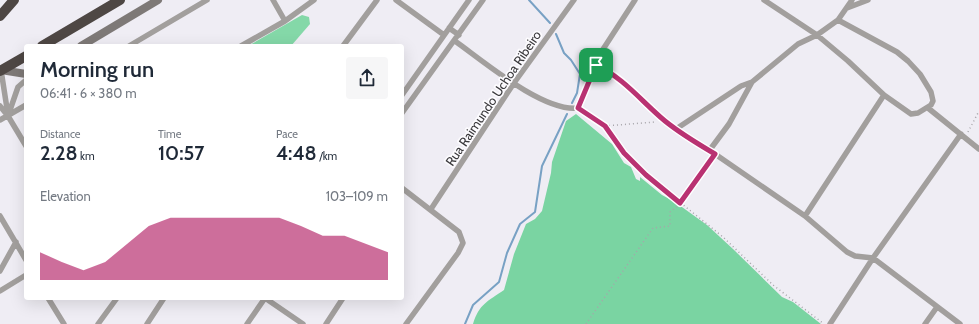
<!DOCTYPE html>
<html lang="en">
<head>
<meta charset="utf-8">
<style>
	:root { --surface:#fff; --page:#f6f6f7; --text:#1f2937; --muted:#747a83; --accent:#b93272 }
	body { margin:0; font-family:Cabin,sans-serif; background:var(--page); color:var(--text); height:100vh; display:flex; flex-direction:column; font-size:15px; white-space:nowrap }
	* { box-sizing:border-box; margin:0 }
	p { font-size:13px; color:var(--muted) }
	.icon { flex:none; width:22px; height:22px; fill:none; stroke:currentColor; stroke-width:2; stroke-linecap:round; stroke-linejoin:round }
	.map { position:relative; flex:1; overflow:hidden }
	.side { position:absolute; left:24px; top:44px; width:380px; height:256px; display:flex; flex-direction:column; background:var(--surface); border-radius:4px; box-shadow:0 4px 16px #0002 }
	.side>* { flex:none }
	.pin { position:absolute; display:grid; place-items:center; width:34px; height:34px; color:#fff; margin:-17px; border-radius:8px; box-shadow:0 2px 6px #0006 }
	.round { display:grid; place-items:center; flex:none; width:42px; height:42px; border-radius:4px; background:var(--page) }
	.overview { display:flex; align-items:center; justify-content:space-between; height:68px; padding:0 16px }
	h1 { font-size:22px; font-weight:600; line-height:30px }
	.stats { display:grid; grid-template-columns:repeat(3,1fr); gap:6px; height:68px; padding:4px 16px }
	.stats div { display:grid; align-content:center }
	.stats b { font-size:20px; font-weight:600 }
	.stats small { font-size:11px; font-weight:400 }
	.stats p { font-size:11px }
	.chart { height:112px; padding:8px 16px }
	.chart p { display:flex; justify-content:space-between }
	.chart svg { width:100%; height:72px; margin-top:4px; fill:var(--accent); opacity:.7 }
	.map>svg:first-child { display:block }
	.green { fill:#84d8a8 }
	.forest { fill:#7ad4a2 }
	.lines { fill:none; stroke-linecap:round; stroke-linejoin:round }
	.stream { stroke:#78a1c4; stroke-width:2 }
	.path { stroke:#a7a5aa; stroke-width:1.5; stroke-dasharray:1 3; stroke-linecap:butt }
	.street { stroke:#a29f9d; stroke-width:5.5 }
	.secondary { stroke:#7e7977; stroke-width:8 }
	.highway { stroke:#4e4744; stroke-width:10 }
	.route-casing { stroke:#fff; stroke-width:8 }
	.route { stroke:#b93272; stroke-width:5 }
	.labels { text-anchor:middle; stroke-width:3.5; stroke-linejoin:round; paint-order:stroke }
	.street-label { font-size:13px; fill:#3a393c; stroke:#fcfbfe }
</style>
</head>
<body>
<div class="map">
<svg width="979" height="324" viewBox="0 0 979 324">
	<rect width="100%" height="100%" fill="#efedf4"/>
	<path class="green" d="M302,15L309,17L310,24L291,46H248Z"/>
	<path class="forest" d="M576,114L612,144L624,163L631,167L636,179L640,181V177L662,195L675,202L707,225L733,249L782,297L793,302L821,324H473C479,304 488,301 504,290L514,254L526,224L535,219L542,211L551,173L552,162L566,121Z"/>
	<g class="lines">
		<path class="stream" d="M529,0L550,23
			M556,34L564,53L571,60L580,74L577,93L572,103
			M465,324L473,305L499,282L507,253L520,224L535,212L542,166L567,114"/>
		<path class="path" d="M582,111L605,126L624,153L646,175L723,237L773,285L824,324
			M605,126L655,122
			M968,132L979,111
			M586,324L653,228L670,226V212L679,205L711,159"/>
		<path class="street" d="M273,0L285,21
			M396,0L444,35
			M764,0L817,35L848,61L884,95L911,114L918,113L931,105L933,101L931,92L920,74L908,61L897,52L838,20
			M847,8L868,0
			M449,28L459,35
			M455,41C483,61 543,112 578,108L598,57L635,0
			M129,46L207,0
			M241,46L285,21L314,0
			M343,46L377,0
			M596,65L609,71L622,81L664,121L683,135L715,154L805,216L847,252L855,256L873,258L960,324
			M1,70L8,115
			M402,95L469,0
			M0,106L8,116L26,146
			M928,108L979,149
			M9,113L18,87L26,80
			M402,113L483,0
			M0,120L26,105
			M676,129L741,86L752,82
			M709,151L729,124L752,82L798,44L817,35L838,20L852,0
			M402,188L459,232L463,243L458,253L406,324
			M431,209L514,83L574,0
			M0,216L26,260
			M805,216L884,95
			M0,271L16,242
			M0,291L26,275
			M48,298L64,324
			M265,298L303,324
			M98,324L117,298
			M147,324L164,298
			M247,324L265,298
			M326,324L343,298
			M830,324L873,258L961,134
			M925,324L937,307"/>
		<path class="secondary" d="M81,46L158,0
			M1,70L26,74"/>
		<path class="highway" d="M0,16L14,0
			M42,46L120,0
			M0,71L26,56"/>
	</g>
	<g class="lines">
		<g class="route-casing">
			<path id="route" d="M596,65C624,78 642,102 665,121C681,134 698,144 715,154L680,203L646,175L624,153L605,126L578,108Z"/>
		</g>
		<use href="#route" class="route"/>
	</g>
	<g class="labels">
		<g class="street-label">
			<text transform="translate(493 98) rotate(-56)" y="5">Rua Raimundo Uchoa Ribeiro</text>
		</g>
	</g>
</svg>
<div class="pin" style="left:596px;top:65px;background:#1e9e55"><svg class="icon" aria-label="arrive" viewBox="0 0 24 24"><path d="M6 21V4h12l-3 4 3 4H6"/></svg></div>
<section class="side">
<div class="overview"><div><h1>Morning run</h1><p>06:41 · 6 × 380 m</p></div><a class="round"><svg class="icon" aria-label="share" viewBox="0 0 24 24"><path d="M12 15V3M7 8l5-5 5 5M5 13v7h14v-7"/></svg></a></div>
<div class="stats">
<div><p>Distance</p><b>2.28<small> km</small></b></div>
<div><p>Time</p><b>10:57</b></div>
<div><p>Pace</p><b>4:48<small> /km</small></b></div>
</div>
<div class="chart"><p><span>Elevation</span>103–109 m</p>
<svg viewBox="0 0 160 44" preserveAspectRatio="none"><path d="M0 44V27L10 33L20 38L30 33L40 22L50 11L60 6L70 6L80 6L90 6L100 6L110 6L120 11L130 17L140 17L150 22L160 27V44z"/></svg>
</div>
</section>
</div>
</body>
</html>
